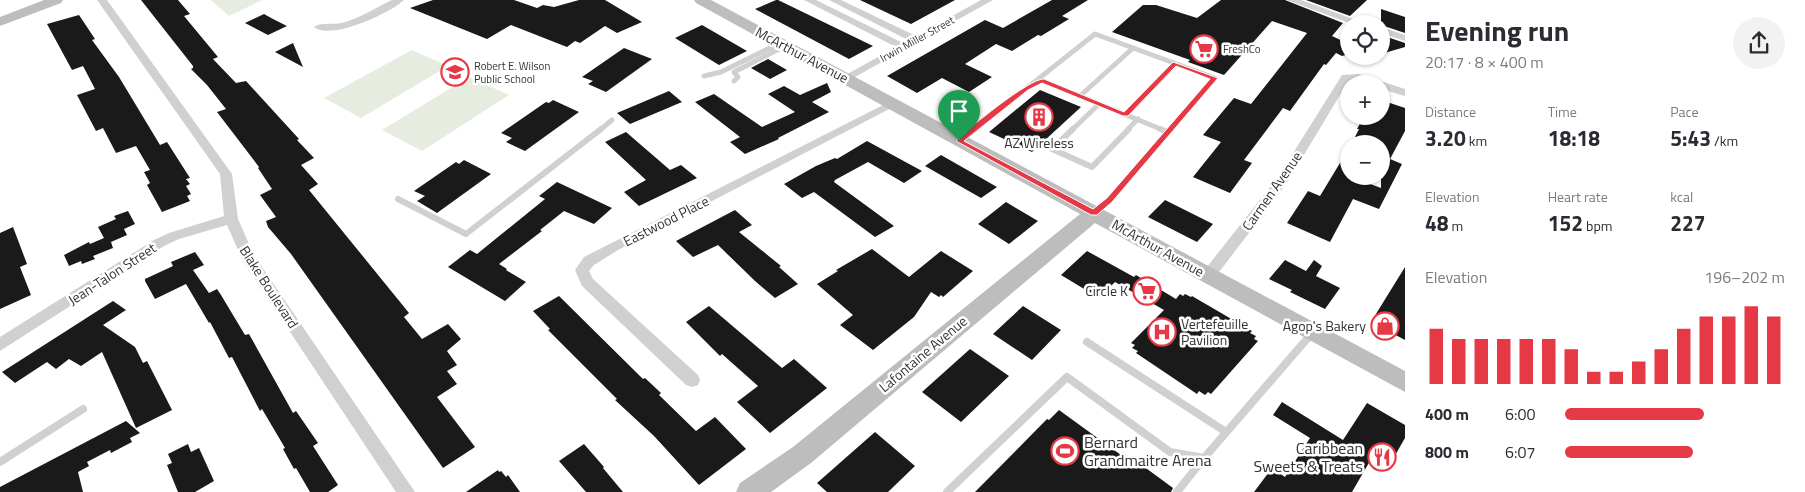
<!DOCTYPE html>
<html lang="en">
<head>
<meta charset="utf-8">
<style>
	:root { --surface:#fff; --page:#f2f2f3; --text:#2b2b33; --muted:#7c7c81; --accent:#e63946 }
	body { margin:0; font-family:"Titillium Web",sans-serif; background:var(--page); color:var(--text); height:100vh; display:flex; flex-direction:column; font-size:19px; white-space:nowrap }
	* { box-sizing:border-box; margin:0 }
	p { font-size:16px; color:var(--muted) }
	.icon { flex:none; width:28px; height:28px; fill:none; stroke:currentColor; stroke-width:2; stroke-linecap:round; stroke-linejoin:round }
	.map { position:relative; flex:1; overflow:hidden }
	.drawer { display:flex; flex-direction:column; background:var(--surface); width:400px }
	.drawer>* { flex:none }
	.buttons { position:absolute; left:1340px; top:15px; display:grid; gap:10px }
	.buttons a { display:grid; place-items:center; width:50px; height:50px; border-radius:50%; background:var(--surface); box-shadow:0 1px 4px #0004; font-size:25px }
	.pin { position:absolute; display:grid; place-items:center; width:42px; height:42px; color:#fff; margin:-51px -21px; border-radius:50% 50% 50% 0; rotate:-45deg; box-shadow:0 0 5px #0007 }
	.pin .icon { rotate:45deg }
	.round { display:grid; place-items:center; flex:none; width:52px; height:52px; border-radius:26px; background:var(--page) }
	.headline { display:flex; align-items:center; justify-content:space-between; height:85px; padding:0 20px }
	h1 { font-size:28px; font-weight:700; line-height:38px }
	.metrics { display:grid; grid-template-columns:repeat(3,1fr); gap:8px; height:85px; padding:5px 20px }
	.metrics div { display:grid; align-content:center }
	.metrics b { font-size:21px; font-weight:700 }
	.metrics small { font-size:14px; font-weight:400 }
	.metrics p { font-size:14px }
	.chart { height:140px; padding:10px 20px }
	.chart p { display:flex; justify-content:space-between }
	.chart svg { width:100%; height:90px; margin-top:5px; stroke:var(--accent); stroke-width:6 }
	ul { padding:0 20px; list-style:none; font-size:16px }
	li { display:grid; grid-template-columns:80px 60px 1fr; align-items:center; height:38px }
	li i { height:12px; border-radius:6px; background:var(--accent) }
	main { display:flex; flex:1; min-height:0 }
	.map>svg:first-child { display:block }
	.green { fill:#e6ecdf }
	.building { fill:#1a1a1a }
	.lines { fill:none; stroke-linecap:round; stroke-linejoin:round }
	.lane-far2 { stroke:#d0d0d0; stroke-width:5 }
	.lane-far1 { stroke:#d0d0d0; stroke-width:6 }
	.lane { stroke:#d0d0d0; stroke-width:8 }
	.street { fill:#d0d0d0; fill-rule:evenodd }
	.secondary { fill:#bdbdbd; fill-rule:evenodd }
	.route { fill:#e63946; stroke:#fff; fill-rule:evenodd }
	.labels { text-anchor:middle; stroke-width:5; stroke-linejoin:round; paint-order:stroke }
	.far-street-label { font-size:11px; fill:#333; stroke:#fff }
	.far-poi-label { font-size:11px; fill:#333; stroke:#fff; text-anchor:start }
	.street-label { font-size:14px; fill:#333; stroke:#fff }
	.poi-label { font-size:14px; fill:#333; stroke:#fff; text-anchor:end }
	.near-poi-label { font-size:16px; fill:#333; stroke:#fff; text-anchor:start }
</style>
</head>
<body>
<main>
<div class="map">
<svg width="1405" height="492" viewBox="0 0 1405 492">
	<rect width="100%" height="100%" fill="#fff"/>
	<path class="green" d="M211,0H262L229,16Z
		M412,50L448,66L361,118L324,98Z
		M469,77L509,95L422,151L382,130Z"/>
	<path class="building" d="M141,0H178L190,14L184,16L218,57L213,59L236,83L246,81L299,139L297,140L314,158L301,165L318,184L309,190L409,313L404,317L422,339L448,324L461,339L447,351L457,365L447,371L457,384L437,397L475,447L443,468L291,254L268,227L266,221L276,217L260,195L272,189L258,168L259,167L217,112L226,109L207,85L191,69L193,68V66Z
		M433,0H514L537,8L543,5L554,7L579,0H605L642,22L617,33L605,26L580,43L575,41L567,47L511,25L487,39L410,8Z
		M776,0H778L873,46L849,59L755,9Z
		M860,0H955L911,24Z
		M1052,0H1088L1062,16L1069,19L1041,36L1038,35L1012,51L996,44L965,64L992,77L969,92L942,78L917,93L887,76L985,20L1003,28Z
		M1221,0H1285L1343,23L1332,36L1349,44V54L1342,56L1336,53L1326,65L1324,64L1290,111L1283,108L1244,160L1252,163L1230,193L1193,177L1221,142L1203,135L1234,98L1251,104L1307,33L1272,21L1224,75L1188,62L1190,60L1112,32L1143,5H1156L1197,18Z
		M1306,0H1367L1350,16Z
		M1381,9L1405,17V33L1381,25Z
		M264,14L273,19L287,26L268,35L245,23Z
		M79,15L95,39L92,40L119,77L160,145L167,142L190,178L186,179L190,184L186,186L191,194L187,196L190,201L162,212L147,185L150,183L144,172L150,170L136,146L116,153L103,128L96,131L77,95L95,89L83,66L72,70L47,24Z
		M702,25L747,51L719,65L675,38Z
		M1381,35L1405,43V47L1381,54Z
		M293,43L303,67L275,52Z
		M624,48L652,59L606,92L588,84L593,81L582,77Z
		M768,59L787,70L770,79L751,68Z
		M827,83L831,92L812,102L829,112L778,138L779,139L745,154L730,142L740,137L695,102L714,94L762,127L795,112L768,94L784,86L800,95Z
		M1040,90L1081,107L1032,152L989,132Z
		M669,91L682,102L630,124L617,113Z
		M553,100L579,112L525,151L506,142L512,138L501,133L546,102L549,103Z
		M1381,100L1405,108V131L1390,159L1402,164L1379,209L1353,199L1330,242L1287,223L1308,191L1320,196L1349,148V176L1381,188V144H1373L1355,137L1359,129H1357L1364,116H1381Z
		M626,132L670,170L681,165L697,178L639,206L624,192L646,180L605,142Z
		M867,141L922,171L904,183L868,162L835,180L834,182L894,226L875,237L814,192L802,198L784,184L816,166L835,158L837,159Z
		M941,155L997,187L981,198L925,166Z
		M464,160L491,174L437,213L417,201L425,196L414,191L456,162L459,164Z
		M557,182L612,208L594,224L564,211L540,230L542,231L499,264L507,269L506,270L526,282L505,301L448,267L470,250L477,254L545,199L539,196Z
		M1165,200L1213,224L1197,242L1148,217Z
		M1006,202L1038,221L1009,244L978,224Z
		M735,210L752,225L739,232L781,266L779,267L798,284L775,298L755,281L718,245L693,257L676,241Z
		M128,211L135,224L124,229L127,235L111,242L113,248L93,256L95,259L82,264L81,261L69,266L64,255L89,242L90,244L104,238L98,227L116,219L114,216Z
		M13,227L27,264L20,267L31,295L0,309V233Z
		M872,249L909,277L941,251L973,271L943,297L941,295L939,297L931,292L914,317L873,350L840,325L853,315L817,284L838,271L836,270Z
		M1087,251L1134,277L1136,275L1176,299L1180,294L1183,296L1185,294L1191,297L1192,296L1252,331L1250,333L1256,336L1254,339L1258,341L1211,394L1208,392L1205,395L1199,391L1197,394L1136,353L1138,351L1132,348L1135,345L1131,343L1164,310L1115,282L1099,298L1061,275Z
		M195,252L204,265L193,270L209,293L217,289L221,295L245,335L249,334L293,413L296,411L318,443L313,446L338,485L328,492H310L296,468L294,469L283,449L285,448L262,409L260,411L232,357L229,358L210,322L209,323L186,284L155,299L145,281V279L173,266L171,262Z
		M1285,260L1306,271L1314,260L1322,266L1316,276L1340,288L1325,309L1290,292L1292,290L1269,279Z
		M1405,267V340L1371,322Z
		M559,296L643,379L645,378L661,393L659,395L696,431L715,417L746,449L699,485L654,436L615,400L617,399L548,330L550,329L533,311Z
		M113,301L126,310L103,325L135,347L143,363L147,361L172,410L136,428L102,352L81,366L69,359L56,369L47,362L15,383L2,372Z
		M709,306L782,368L794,359L827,388L770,433L737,402L758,386L722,354L720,356L686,322Z
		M1023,306L1061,330L1032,360L993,334Z
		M970,349L1009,376L961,422L922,392Z
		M1282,402L1343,440L1367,403L1405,425V438L1386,471L1370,461L1352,492H1254L1272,468L1285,477L1310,438L1273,415Z
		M1059,410L1132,463L1135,460L1173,488L1171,492H975L1047,419L1049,420Z
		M126,421L140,433L130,438L132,442L111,453L110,450L87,462L89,466L78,472L83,492H0V487Z
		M875,432L915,466L888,492H827L817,483Z
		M188,444L191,452L199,448L214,481L195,492H178L167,465L172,463L168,454Z
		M584,444L604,467L603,468L623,492H586L559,461Z
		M498,470L499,472L501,471L506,477L508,475L520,492H466Z"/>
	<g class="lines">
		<path class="lane-far2" d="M704,76L721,72L780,43
			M1041,80L1163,130
			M734,81L738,77L734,72L785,46
			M1080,96L1133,48
			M1126,115L1175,64
			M600,130L612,120
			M974,130L1095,34L1215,78L1170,130
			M1072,130L1099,104
			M1127,130L1138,119"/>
		<path class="lane-far1" d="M1073,129L1052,149L1092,167L1129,129
			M1160,129L1168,132
			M959,141L975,129
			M398,199L466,234L601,129
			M1094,213L1109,200L1171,129"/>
		<path class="lane" d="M1087,342L1226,432
			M0,462L83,409
			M947,492L1067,377L1170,452L1204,458L1313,332
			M1177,492L1204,458"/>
		<path class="street" d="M97,0H107L232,174L238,219L254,255L415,492H396L243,261L227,225L179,239L164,246L0,351V337L154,240L169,233L224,216L220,174Z
			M392,0H404C391,13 330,41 314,27C320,22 332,25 341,23C359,19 375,8 392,0Z
			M804,0H816L903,43L908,40L829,0H841L916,36L981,0H993L846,82L841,79L842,77L896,47Z
			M1287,0H1301L1367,24H1352Z
			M1381,27L1405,35V41L1381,33Z
			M1359,74L1405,89V96L1381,89V84L1349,80L1287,183L1213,280L1208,281L1203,280L1201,276L1203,272L1278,177L1342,75Z
			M891,101L895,102L897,104L895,106L618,250L594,265L589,271L593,279L698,375L700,380L698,385L692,387L686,385L582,286L575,270L584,257Z"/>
		<path class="secondary" d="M44,0H63L61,3L0,26V17Z
			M694,0H711L1405,371V392L1095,223L811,463L771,492H736L740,483L793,447L1080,214L696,3Z"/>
	</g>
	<path class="route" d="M1173,62L1218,78L1112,202L1097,215H1091L956,141C967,129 1030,78 1044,79L1124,112ZM1176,66L1210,79L1107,198L1093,209L964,141L1028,90L1042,83L1123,116H1128Z"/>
	<defs>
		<g id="supermarket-ring" transform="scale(1.4375)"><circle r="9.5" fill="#fff" stroke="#e63946" stroke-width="1.5"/><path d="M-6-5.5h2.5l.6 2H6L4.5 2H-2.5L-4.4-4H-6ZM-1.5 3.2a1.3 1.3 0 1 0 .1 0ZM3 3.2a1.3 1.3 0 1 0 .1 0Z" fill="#e63946"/></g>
		<g id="school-ring" transform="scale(1.4375)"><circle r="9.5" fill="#fff" stroke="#e63946" stroke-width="1.5"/><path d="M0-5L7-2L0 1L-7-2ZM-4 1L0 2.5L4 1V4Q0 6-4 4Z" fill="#e63946"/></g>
		<g id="building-ring" transform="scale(1.4375)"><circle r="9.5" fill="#fff" stroke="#e63946" stroke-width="1.5"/><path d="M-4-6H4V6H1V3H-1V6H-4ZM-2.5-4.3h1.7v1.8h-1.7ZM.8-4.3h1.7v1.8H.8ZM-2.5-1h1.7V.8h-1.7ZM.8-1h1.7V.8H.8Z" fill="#e63946"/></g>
		<g id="shop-ring" transform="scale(1.4375)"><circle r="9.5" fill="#fff" stroke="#e63946" stroke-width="1.5"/><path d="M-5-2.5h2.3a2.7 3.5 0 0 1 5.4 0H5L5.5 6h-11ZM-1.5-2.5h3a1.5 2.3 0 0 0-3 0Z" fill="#e63946"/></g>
		<g id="hospital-ring" transform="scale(1.4375)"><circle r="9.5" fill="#fff" stroke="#e63946" stroke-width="1.5"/><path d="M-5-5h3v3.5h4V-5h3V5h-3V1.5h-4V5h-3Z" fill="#e63946"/></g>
		<g id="stadium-ring" transform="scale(1.4375)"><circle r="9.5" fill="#fff" stroke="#e63946" stroke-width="1.5"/><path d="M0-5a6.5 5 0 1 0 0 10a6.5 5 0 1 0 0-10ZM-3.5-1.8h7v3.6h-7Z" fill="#e63946"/></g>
		<g id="restaurant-ring" transform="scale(1.4375)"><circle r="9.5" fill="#fff" stroke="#e63946" stroke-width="1.5"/><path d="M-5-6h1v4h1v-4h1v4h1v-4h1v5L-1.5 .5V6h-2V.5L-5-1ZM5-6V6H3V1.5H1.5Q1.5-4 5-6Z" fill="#e63946"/></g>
	</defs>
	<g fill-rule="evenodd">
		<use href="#supermarket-ring" x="1204" y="49"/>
		<use href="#school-ring" x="455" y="72"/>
		<use href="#building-ring" x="1039" y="117"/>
		<use href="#supermarket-ring" x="1147" y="291"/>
		<use href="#shop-ring" x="1385" y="326"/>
		<use href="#hospital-ring" x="1162" y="332"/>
		<use href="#stadium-ring" x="1065" y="451"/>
		<use href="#restaurant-ring" x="1382" y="457"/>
	</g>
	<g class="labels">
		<g class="far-street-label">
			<text transform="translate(917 39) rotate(-29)" y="4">Irwin Miller Street</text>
		</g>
		<g class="far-poi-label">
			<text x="1223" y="53">FreshCo</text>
			<text x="474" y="70">Robert E. Wilson<tspan x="474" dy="13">Public School</tspan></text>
		</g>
		<g class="street-label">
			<text transform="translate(802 55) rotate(28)" y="5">McArthur Avenue</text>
			<text transform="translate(1272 191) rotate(-55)" y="5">Carmen Avenue</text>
			<text transform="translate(666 221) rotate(-27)" y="5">Eastwood Place</text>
			<text transform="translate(1158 248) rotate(29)" y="5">McArthur Avenue</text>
			<text transform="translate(112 274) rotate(-33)" y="5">Jean-Talon Street</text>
			<text transform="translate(269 287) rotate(57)" y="5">Blake Boulevard</text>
			<text transform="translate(923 354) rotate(-40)" y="5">Lafontaine Avenue</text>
		</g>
		<g class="poi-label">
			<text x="1039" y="148" text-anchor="middle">AZ Wireless</text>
			<text x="1128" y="296">Circle K</text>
			<text x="1181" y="329" text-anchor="start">Vertefeuille<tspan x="1181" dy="16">Pavilion</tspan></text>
			<text x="1366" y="331">Agop's Bakery</text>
		</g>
		<g class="near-poi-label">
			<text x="1084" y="448">Bernard<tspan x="1084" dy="18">Grandmaitre Arena</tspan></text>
			<text x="1363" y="454" text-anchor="end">Caribbean<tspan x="1363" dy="18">Sweets &amp; Treats</tspan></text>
		</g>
	</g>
</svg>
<div class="buttons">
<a><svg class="icon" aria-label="locate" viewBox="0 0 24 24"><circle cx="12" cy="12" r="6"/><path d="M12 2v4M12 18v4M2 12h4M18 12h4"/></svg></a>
<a>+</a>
<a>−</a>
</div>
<div class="pin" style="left:959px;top:141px;background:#1e9e55"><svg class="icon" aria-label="arrive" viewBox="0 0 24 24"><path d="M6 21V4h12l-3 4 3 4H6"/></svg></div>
</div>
<section class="drawer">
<div class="headline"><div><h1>Evening run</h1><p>20:17 · 8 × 400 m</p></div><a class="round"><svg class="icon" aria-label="share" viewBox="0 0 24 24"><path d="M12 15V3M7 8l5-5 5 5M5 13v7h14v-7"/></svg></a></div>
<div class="metrics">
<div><p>Distance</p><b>3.20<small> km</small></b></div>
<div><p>Time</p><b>18:18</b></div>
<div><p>Pace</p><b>5:43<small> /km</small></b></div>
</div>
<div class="metrics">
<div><p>Elevation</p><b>48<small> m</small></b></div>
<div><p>Heart rate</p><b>152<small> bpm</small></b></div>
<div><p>kcal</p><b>227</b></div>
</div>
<div class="chart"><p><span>Elevation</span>196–202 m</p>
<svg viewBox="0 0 160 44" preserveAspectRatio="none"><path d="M5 44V17M15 44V22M25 44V22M35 44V22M45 44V22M55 44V22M65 44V27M75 44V38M85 44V38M95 44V33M105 44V27M115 44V17M125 44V11M135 44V11M145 44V6M155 44V11"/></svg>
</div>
<ul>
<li><b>400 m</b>6:00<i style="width:63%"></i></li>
<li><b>800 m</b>6:07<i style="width:58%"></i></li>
</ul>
</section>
</main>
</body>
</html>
